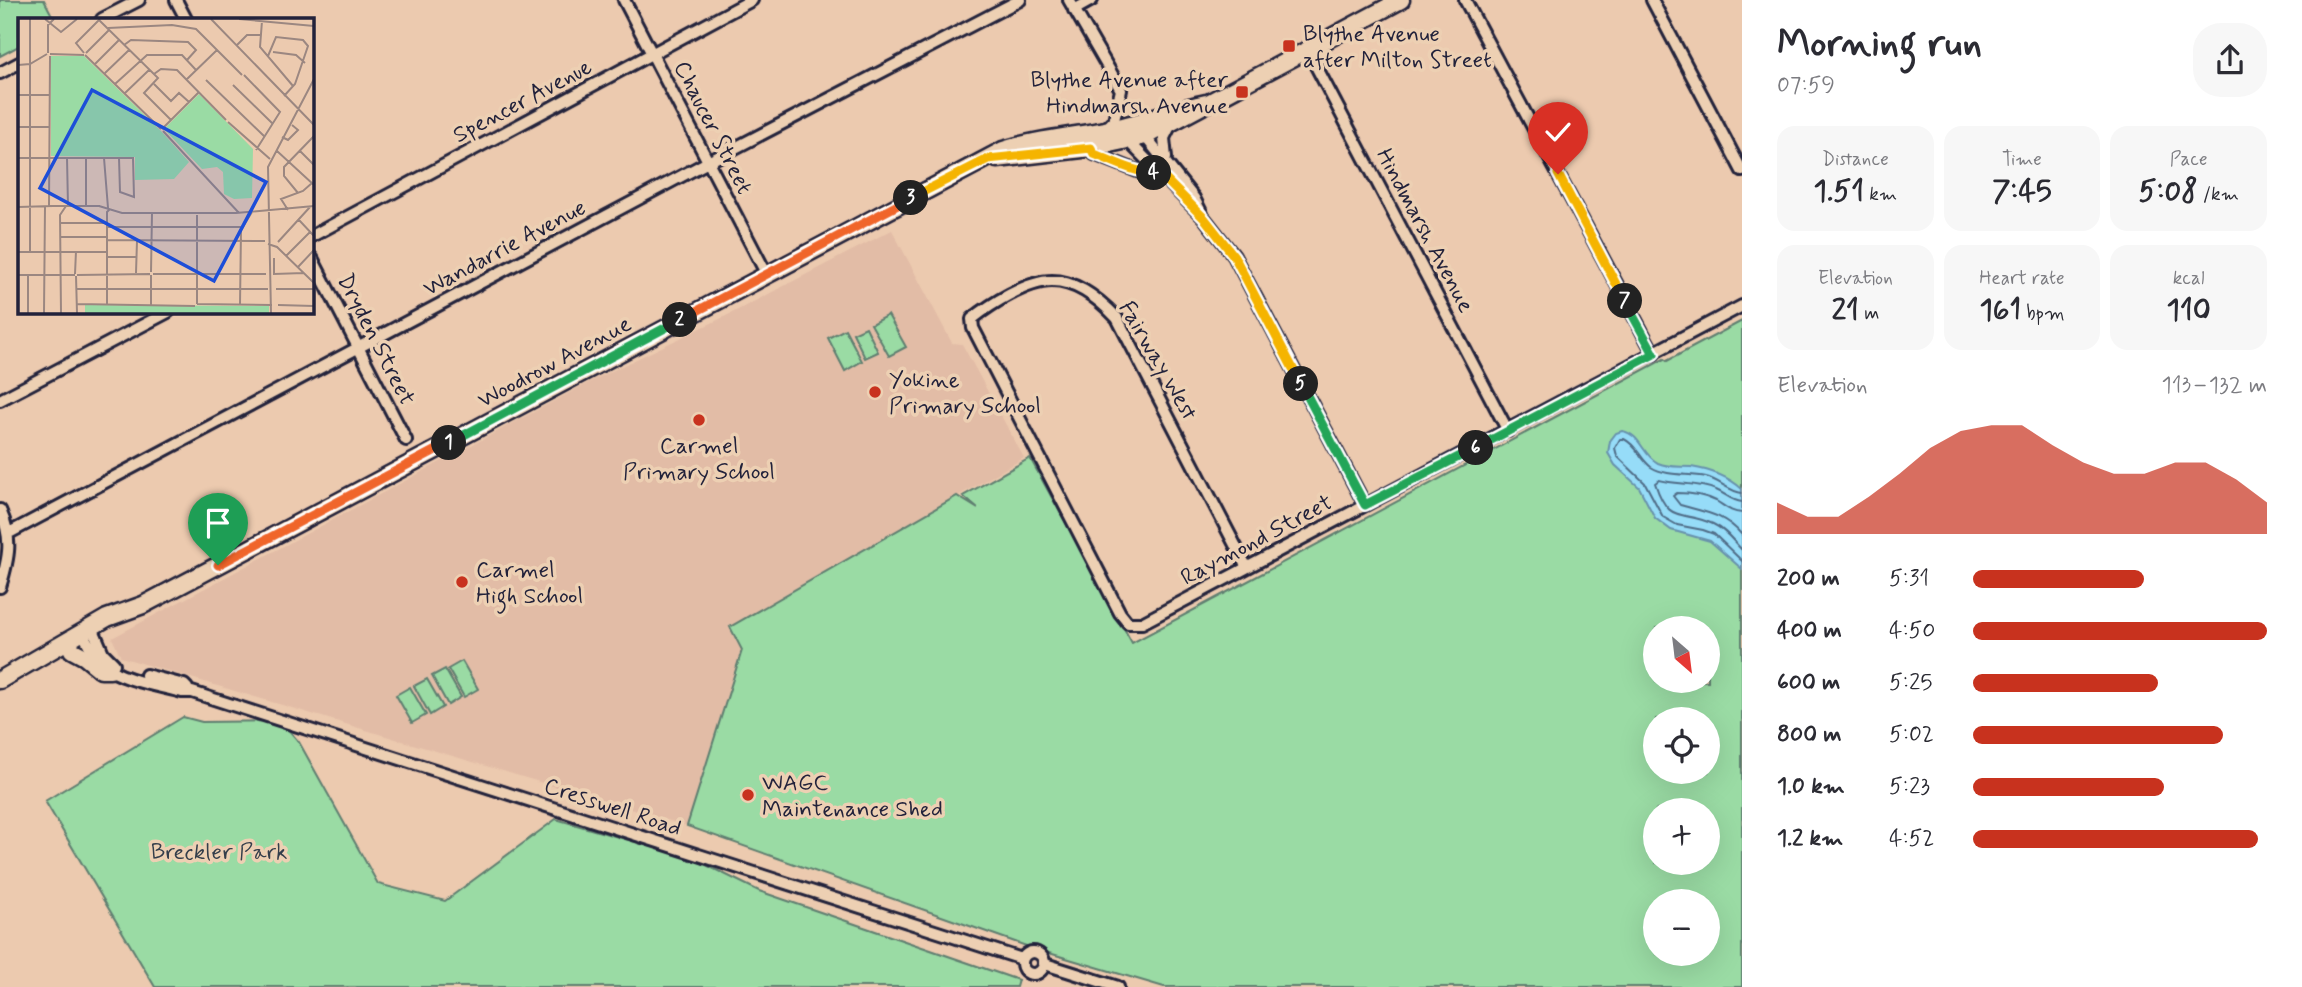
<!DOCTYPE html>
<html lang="en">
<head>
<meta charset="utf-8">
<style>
	:root { --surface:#fff; --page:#f7f7f7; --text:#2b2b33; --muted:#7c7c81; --accent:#c8321e }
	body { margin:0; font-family:Mynerve,sans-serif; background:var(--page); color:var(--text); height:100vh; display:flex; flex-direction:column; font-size:26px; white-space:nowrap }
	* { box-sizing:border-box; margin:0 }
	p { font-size:23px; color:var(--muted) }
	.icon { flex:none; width:38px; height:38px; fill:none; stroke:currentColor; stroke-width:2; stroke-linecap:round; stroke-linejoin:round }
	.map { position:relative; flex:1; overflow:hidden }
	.panel { display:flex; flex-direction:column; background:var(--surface); width:560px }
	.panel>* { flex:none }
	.needle { width:46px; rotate:152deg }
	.controls { position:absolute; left:1643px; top:616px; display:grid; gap:14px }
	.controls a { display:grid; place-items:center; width:77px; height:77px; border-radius:50%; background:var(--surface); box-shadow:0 7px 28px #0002; font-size:35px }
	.pin { position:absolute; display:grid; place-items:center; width:60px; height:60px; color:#fff; margin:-72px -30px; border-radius:50% 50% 50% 0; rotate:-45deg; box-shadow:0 0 7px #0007 }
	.pin .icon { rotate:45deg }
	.km { position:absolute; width:35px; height:35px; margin:-18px; border-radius:50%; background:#222; color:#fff; font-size:19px; line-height:35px; text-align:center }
	.round { display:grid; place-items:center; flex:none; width:74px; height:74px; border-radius:28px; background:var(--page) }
	.headline { display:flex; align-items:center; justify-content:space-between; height:119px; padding:0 35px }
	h1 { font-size:38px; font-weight:700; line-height:52px }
	.figures { display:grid; grid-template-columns:repeat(3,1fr); gap:10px; height:119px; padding:7px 35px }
	.figures div { display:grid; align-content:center; border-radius:18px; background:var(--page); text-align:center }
	.figures b { font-size:30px; font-weight:700 }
	.figures small { font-size:19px; font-weight:400 }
	.figures p { font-size:19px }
	.chart { height:196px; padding:14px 35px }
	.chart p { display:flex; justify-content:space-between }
	.chart svg { width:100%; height:126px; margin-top:7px; fill:var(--accent); opacity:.7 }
	ul { padding:0 35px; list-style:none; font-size:23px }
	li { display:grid; grid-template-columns:112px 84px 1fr; align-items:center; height:52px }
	li i { height:18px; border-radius:9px; background:var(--accent) }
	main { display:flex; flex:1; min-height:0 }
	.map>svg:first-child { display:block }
	.built { fill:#e2bca6 }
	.green { fill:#9adba4; stroke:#5e7e70; stroke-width:2; fill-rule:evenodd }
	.water { fill:#96dcf8; stroke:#6892ac; stroke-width:2 }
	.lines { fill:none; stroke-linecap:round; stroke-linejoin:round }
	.shore { stroke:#506c87; stroke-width:2 }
	.street-casing { stroke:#22223b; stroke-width:16 }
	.primary-casing { stroke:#22223b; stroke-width:21 }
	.street { stroke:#edd0b3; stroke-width:10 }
	.primary { stroke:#edd0b3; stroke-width:16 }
	.split-1-casing { stroke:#fff; stroke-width:14 }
	.split-2-casing { stroke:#fff; stroke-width:14 }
	.split-3-casing { stroke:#fff; stroke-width:14 }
	.split-4-casing { stroke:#fff; stroke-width:14 }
	.split-5-casing { stroke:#fff; stroke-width:14 }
	.split-6-casing { stroke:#fff; stroke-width:14 }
	.split-7-casing { stroke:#fff; stroke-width:14 }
	.split-8-casing { stroke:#fff; stroke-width:14 }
	.split-1 { stroke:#f0652b; stroke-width:9 }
	.split-2 { stroke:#22a559; stroke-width:9 }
	.split-3 { stroke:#f0652b; stroke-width:9 }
	.split-4 { stroke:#f5b400; stroke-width:9 }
	.split-5 { stroke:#f5b400; stroke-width:9 }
	.split-6 { stroke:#22a559; stroke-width:9 }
	.split-7 { stroke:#22a559; stroke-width:9 }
	.split-8 { stroke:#f5b400; stroke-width:9 }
	.poi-dot { fill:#c8321e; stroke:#edd0b3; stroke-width:2.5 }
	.labels { text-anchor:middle; stroke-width:7; stroke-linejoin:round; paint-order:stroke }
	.poi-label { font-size:23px; fill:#22223b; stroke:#edd0b3; text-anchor:start }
	.street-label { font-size:23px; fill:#22223b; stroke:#edd0b3 }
	.park-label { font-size:23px; fill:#343e4b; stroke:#edd0b3 }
	.inset-road { fill:none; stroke:#9b8781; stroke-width:2 }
	.view { fill:#1d4ed8; fill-opacity:0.15; stroke:#1d4ed8; stroke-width:3.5 }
	.inset-edge { fill:none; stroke:#22223b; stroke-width:3.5 }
</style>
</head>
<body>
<main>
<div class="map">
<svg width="1742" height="987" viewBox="0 0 1742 987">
	<rect width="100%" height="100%" fill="#eccaaf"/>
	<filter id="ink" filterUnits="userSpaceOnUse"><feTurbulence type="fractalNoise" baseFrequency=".0143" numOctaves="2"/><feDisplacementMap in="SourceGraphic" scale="14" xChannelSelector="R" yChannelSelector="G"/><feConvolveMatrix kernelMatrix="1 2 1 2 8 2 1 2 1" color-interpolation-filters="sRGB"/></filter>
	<g filter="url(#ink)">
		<path class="built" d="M892,230L952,343L962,344L1024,458L730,627L742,650L687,826L121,657L112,638L595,379L724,317Z"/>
		<path class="green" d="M0,0H44L54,19H19V46L0,56Z
			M888,315L906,347L889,356L871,324Z
			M1742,321V987H1164L1032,948L687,826L742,650L730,627L957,496L978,509L963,496L1030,458L1132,643L1664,359L1667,361ZM1656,628H1708V681H1656ZM1656,719H1708V772H1656ZM1656,810H1708V863H1656ZM1656,901H1708V954H1656Z
			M866,327L878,352L865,358L853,333Z
			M845,329L862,361L845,371L828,338Z
			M462,661L478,689L464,697L448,669Z
			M445,669L461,697L448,705L432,676Z
			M427,679L443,707L430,715L414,686Z
			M410,687L426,715L412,723L396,695Z
			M183,717L202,722L281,721L299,742L378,884L445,901L556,819L694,859L759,891L1018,980L1016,987H155L45,801Z"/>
		<path class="water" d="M1622,431C1641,434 1642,455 1658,463C1669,468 1680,466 1691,467C1710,470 1728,476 1742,489V569L1710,541L1671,530L1655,518L1639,487L1615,465L1608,453L1610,441L1616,433Z"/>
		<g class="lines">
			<path class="shore" d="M1742,493C1730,492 1719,480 1706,477C1689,473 1667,477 1651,467C1640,459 1637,445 1624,439H1620L1615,448L1617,456L1645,483L1663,517L1677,525L1703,530L1714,534L1742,561
				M1742,502C1731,501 1726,494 1716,490C1697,482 1678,485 1659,480L1655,483C1669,526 1681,509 1713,524C1726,530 1733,541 1742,550
				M1742,513C1730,512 1726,507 1716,501C1704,495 1690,493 1677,493L1673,496L1680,505C1705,512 1724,514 1742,535"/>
			<g class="street-casing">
				<path id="street" d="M176,0L186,19
					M624,0L766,273
					M1069,0L1121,90L1114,120L1105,130
					M1465,0L1654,354
					M1652,0L1742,171
					M1074,10L1092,0
					M102,19L139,0
					M1307,49L1508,431
					M0,73L19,63
					M1143,134L1194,198L1202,214
					M1128,141L1205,219L1234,256L1365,505
					M1091,148L1094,154L1145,174L1158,172
					M1166,158L1164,138L1171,124
					M312,236L752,0
					M312,258L406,440
					M0,400L168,312
					M0,510C13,539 9,557 0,587
					M9,533L708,162L1020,0
					M1246,566L1117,318C1101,301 1077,281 1052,281C1027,281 991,304 972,319L973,328L1120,613L1128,623H1142L1742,306
					M92,627L103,653L114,664
					M82,632C88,643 94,657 103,665C121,680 160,686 182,692H192L1022,959
					M146,675L184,685L187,688
					M1022 963a11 11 0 1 1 22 0a11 11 0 1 1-22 0Z
					M1045,964L1118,987"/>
			</g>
			<g class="primary-casing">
				<path id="primary" d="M997,159L1091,148L1146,136L1401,0
					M72,650L85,657L101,670H110
					M0,680L107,618L143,605L1003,150C1036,139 1071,137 1105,130C1139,124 1172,110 1206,103"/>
			</g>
			<use href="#street" class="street"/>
			<use href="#primary" class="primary"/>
		</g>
	</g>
	<g class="lines" filter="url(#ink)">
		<g class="split-1-casing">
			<path id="split-1" d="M218,565L449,443"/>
		</g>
		<g class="split-2-casing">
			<path id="split-2" d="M449,443L680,320"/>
		</g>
		<g class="split-3-casing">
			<path id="split-3" d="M680,320L911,198"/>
		</g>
		<g class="split-4-casing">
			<path id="split-4" d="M911,198L988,159L1091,148L1094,154C1110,160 1138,174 1154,173"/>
		</g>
		<g class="split-5-casing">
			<path id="split-5" d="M1154,173L1158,172L1205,219L1234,256L1301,384"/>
		</g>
		<g class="split-6-casing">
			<path id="split-6" d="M1301,384L1365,505L1476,448"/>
		</g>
		<g class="split-7-casing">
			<path id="split-7" d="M1476,448L1654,354L1625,301"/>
		</g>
		<g class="split-8-casing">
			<path id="split-8" d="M1558,174L1625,301"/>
		</g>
		<use href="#split-1" class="split-1"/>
		<use href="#split-2" class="split-2"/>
		<use href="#split-3" class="split-3"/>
		<use href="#split-4" class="split-4"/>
		<use href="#split-5" class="split-5"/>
		<use href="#split-6" class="split-6"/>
		<use href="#split-7" class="split-7"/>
		<use href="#split-8" class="split-8"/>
	</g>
	<g class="poi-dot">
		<rect x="1282" y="39" width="14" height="14" rx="3.5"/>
		<rect x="1235" y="85" width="14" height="14" rx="3.5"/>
		<circle cx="875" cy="392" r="7"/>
		<circle cx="699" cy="420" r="7"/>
		<circle cx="462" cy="582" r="7"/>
		<circle cx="748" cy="795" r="7"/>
	</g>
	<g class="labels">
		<g class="poi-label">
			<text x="1303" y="41">Blythe Avenue<tspan x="1303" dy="26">after Milton Street</tspan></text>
			<text x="1228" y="87" text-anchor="end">Blythe Avenue after<tspan x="1228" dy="26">Hindmarsh Avenue</tspan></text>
			<text x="889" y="387">Yokine<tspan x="889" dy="26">Primary School</tspan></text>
			<text x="699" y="453" text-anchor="middle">Carmel<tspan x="699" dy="26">Primary School</tspan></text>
			<text x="476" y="577">Carmel<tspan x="476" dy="26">High School</tspan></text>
			<text x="762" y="790">WAGC<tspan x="762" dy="26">Maintenance Shed</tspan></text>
		</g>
		<g class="street-label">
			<text transform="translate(522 100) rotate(-28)" y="8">Spencer Avenue</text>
			<text transform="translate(714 127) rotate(63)" y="8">Chaucer Street</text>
			<text transform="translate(1426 230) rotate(62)" y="8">Hindmarsh Avenue</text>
			<text transform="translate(504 247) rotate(-28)" y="8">Wandarrie Avenue</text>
			<text transform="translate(377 339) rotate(63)" y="8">Dryden Street</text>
			<text transform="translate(1159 360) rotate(60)" y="8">Fairway West</text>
			<text transform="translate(554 361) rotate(-28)" y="8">Woodrow Avenue</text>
			<text transform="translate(1256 539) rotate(-28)" y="8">Raymond Street</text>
			<text transform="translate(613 806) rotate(18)" y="8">Cresswell Road</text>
		</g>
		<g class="park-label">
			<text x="219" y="859">Breckler Park</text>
		</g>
	</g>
	<g transform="translate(18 18)">
		<rect width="296" height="296" fill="#eccaaf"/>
		<path d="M33,38H66L143,113L171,144L156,161L117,162V139L33,138ZM181,76L235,131L234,180L216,181L206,176L205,154L199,149L184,151L146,111ZM67,287L251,288V295H67Z" fill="#9adba4"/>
		<path class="inset-road" d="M27,1L43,14L59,1M193,1L296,107M221,1L296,8M81,2L140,60L126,75L153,102M244,3L242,29L275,68M90,10L154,7L178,11L224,57M106,27L113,22L170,24L178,32L169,42M218,28L229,17H242M255,34L278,37L287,45M30,35V7L36,1M66,35L58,25L82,1M68,35L91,12M32,36L66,37M67,37L143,111M250,38L258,19L285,22L290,28L277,66L266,78M77,46L101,22M0,47L12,46L29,36M87,55L111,32M136,56L143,51L159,52L208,102M226,57L262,94L238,132M168,62L199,32M188,62L247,119M97,66L129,37H164L178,52M136,66L153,83L161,75L171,84M215,67L255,106M107,75L131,52M0,77H31M210,104L252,141M0,109H31M144,111L181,74M145,113L221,195M264,119L270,122L280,112L274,107M281,132L296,147M259,133L296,167M0,140H115L116,179L102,174L101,140M49,140L50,188M86,140L90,190M280,175L266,158V149L296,118M31,188L32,38M31,188H82M68,188V140M81,188L104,195H218L296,188M0,189L35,188M270,192L263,181L285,173L294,165M179,197V286M281,202L296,218M42,205H89M89,209H223M42,219H89M89,222L247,223M260,224L292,189M250,226L259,229L296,265M0,234H89M12,234V1M268,238L292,214M89,239H119M256,240V256L286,255M280,249L296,232M133,254L134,195M118,255L119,223M57,256L58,233M135,256H248M0,257H57M10,257V295M59,257L132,256M133,257V287M58,258L59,295M58,271H250M258,271H296M59,286L177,288M179,286L254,287M89,287V194L92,191M222,287L223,212L234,194M260,287L296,288M26,295L27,188M43,295L42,197L48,188M253,295L250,149L296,61"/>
		<path class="view" d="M74,72L248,164L196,263L22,170Z"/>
		<rect width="296" height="296" class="inset-edge"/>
	</g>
</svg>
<div class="controls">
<a><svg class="needle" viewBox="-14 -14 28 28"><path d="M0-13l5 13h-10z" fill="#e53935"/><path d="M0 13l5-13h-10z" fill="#7c7c81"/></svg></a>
<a><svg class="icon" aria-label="locate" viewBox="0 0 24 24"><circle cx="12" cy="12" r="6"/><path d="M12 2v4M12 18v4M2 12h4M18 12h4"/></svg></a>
<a>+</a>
<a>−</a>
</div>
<div class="pin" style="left:218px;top:565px;background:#1e9e55"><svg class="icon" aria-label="arrive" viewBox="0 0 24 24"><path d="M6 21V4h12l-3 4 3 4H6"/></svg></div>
<div class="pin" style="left:1558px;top:174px;background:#d93025"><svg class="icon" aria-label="check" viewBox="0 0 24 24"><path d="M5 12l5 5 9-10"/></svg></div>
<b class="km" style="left:449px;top:443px">1</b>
<b class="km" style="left:680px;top:320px">2</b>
<b class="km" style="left:911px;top:198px">3</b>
<b class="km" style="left:1154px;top:173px">4</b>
<b class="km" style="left:1301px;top:384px">5</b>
<b class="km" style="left:1476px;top:448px">6</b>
<b class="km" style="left:1625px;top:301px">7</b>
</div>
<section class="panel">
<div class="headline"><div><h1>Morning run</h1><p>07:59</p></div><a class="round"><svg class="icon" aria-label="share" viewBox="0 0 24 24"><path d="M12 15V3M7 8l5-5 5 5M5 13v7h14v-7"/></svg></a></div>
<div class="figures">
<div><p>Distance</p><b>1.51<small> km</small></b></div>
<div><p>Time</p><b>7:45</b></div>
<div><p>Pace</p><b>5:08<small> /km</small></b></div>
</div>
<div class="figures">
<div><p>Elevation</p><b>21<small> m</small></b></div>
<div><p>Heart rate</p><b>161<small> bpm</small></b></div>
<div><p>kcal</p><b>110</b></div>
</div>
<div class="chart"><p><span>Elevation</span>113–132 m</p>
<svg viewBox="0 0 160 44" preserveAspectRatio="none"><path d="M0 44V33L10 38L20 38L30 31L40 23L50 14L60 8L70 6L80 6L90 13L100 19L110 23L120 23L130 19L140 19L150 25L160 33V44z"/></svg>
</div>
<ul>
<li><b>200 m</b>5:31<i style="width:58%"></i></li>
<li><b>400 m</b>4:50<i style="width:100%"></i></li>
<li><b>600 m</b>5:25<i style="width:63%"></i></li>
<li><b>800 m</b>5:02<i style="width:85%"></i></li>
<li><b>1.0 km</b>5:23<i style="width:65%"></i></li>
<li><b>1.2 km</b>4:52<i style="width:97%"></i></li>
</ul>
</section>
</main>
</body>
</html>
